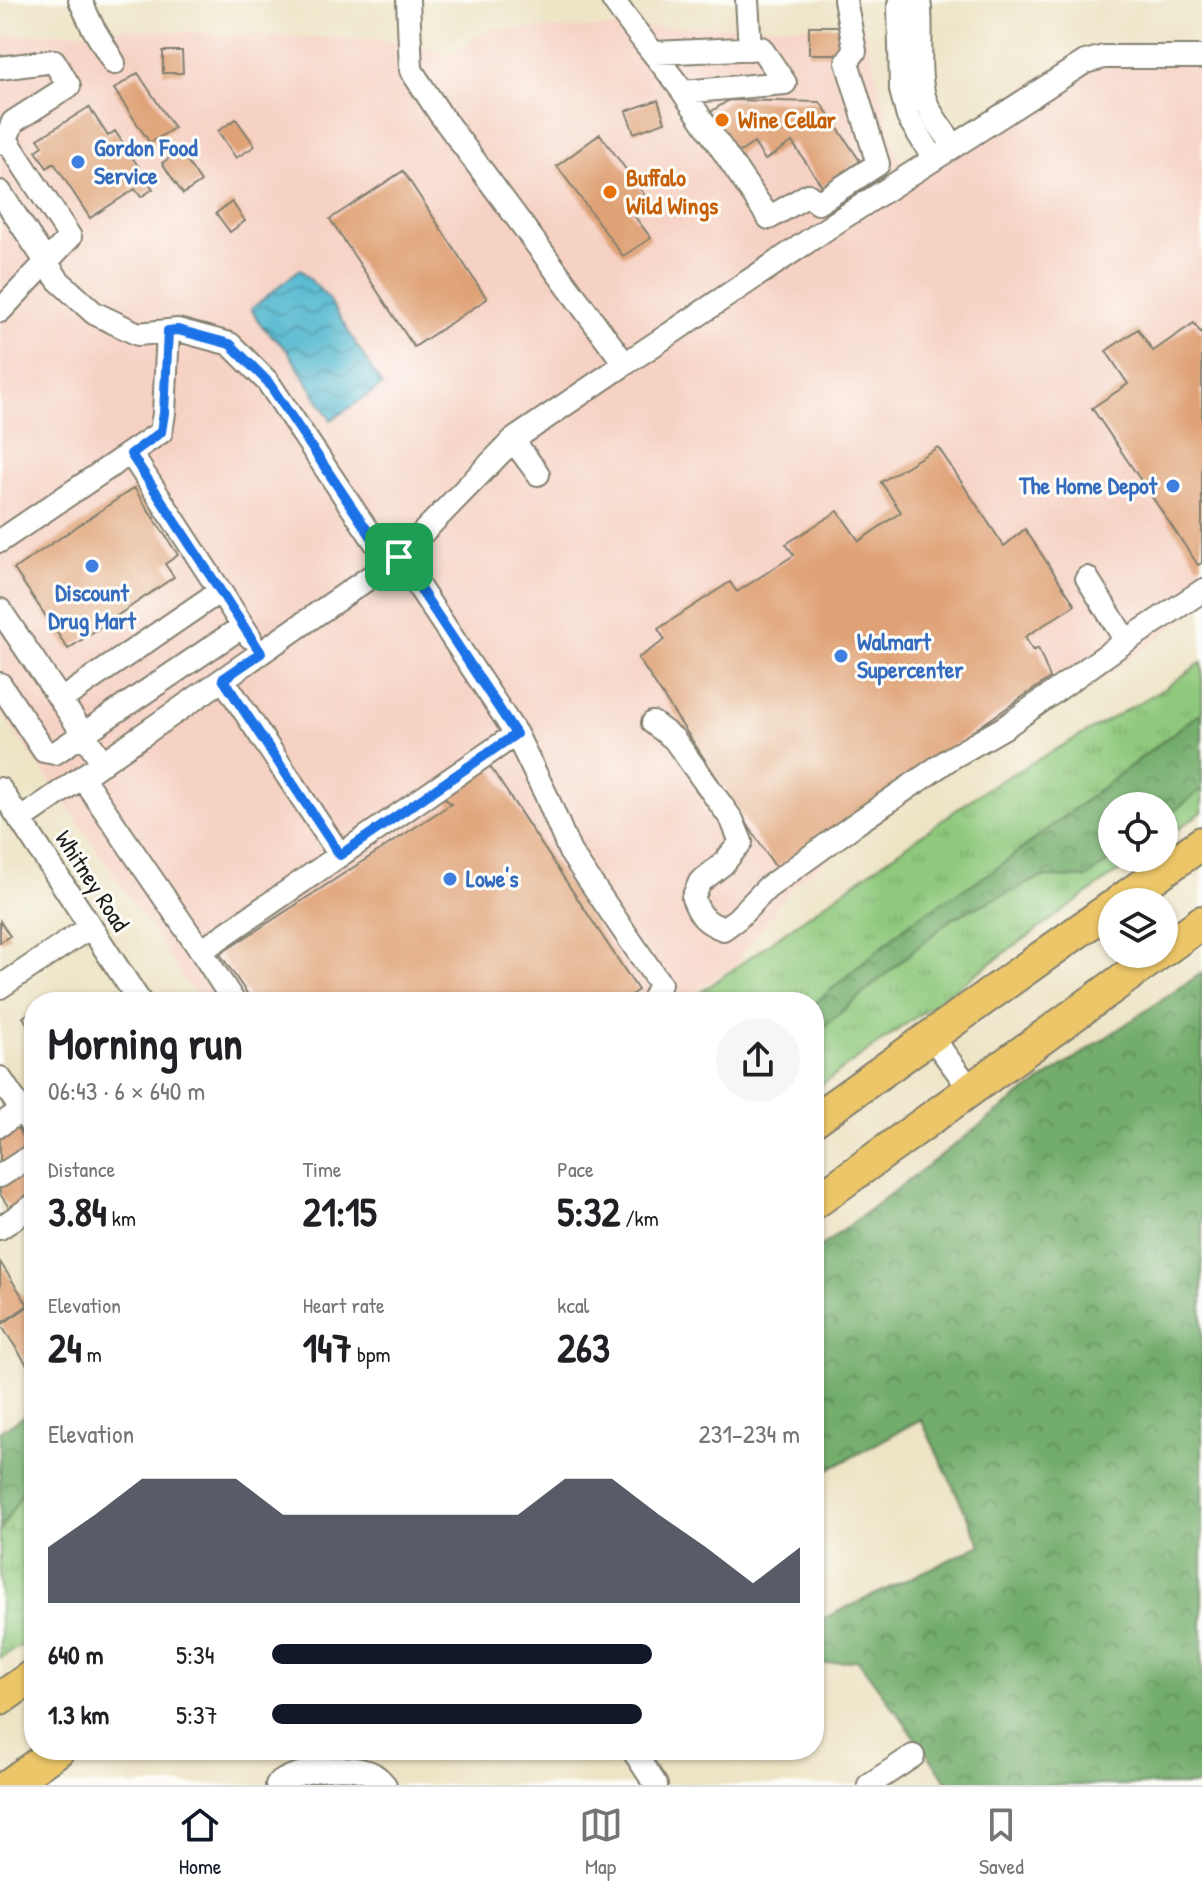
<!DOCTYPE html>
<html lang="en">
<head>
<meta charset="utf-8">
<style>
	:root { --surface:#fff; --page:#f6f6f6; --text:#202124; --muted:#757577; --line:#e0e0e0; --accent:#111827 }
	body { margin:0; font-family:"Patrick Hand",sans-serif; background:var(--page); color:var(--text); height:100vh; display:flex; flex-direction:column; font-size:30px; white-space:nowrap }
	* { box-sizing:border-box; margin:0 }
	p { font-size:26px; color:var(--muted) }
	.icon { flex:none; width:44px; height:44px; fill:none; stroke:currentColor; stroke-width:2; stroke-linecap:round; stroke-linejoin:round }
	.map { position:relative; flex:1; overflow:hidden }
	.panel { position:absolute; left:24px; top:992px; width:800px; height:768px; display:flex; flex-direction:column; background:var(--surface); border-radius:32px; box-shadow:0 2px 6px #0004 }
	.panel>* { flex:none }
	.controls { position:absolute; left:1098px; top:792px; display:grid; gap:16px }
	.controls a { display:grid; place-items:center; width:80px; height:80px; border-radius:50%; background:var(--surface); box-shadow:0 2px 6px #0004; font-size:40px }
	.pin { position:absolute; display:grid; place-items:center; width:68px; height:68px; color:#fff; margin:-34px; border-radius:16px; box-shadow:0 4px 12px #0006 }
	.round { display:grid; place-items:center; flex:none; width:84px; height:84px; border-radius:42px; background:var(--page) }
	.head { display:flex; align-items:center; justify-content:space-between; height:136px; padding:0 24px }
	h1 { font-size:44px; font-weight:700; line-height:60px }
	.figures { display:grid; grid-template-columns:repeat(3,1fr); gap:12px; height:136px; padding:8px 24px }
	.figures div { display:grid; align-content:center }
	.figures b { font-size:40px; font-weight:700 }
	.figures small { font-size:22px; font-weight:400 }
	.figures p { font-size:22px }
	.chart { height:224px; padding:16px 24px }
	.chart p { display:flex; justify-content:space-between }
	.chart svg { width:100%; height:144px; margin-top:8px; fill:var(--accent); opacity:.7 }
	ul { padding:0 24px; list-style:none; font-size:26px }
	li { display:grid; grid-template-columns:128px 96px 1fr; align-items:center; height:60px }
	li i { height:20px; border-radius:10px; background:var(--accent) }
	.tabs { display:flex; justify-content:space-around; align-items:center; height:112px; border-top:2px solid var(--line); background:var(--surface); font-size:22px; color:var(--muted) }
	.tabs a { display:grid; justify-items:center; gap:4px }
	.tabs .current { color:var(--accent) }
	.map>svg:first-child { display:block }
	.built { fill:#f6d2c4 }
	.grass { fill:url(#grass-tufts); stroke:#56724c; stroke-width:2 }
	.forest { fill:url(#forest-crowns); stroke:#486444; stroke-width:2 }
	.water { fill:url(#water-waves); stroke:#366a76; stroke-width:2 }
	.building { fill:#dfa276 }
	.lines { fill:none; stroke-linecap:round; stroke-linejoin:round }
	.minor-casing { stroke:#848070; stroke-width:26 }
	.highway-casing { stroke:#848070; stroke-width:36 }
	.minor { stroke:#fff; stroke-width:22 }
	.highway { stroke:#ecc669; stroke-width:32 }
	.route-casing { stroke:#fff; stroke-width:16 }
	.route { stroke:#1a73e8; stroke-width:10 }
	.food-dot { fill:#e8710a; stroke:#fdfcf7; stroke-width:3 }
	.shop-dot { fill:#3f7fe0; stroke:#fdfcf7; stroke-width:3 }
	.labels { text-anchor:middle; stroke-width:6; stroke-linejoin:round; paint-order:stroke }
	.food-label { font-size:24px; font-weight:bold; fill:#c56008; stroke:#fdfcf7; text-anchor:start }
	.shop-label { font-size:24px; font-weight:bold; fill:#366cbe; stroke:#fdfcf7; text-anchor:start }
	.street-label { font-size:24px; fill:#1c1c1c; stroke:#fdfcf7 }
</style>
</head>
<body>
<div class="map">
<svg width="1202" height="1785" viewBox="0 0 1202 1785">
	<defs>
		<pattern id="grass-tufts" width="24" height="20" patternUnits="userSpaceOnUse" patternTransform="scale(2)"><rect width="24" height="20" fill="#8fc97d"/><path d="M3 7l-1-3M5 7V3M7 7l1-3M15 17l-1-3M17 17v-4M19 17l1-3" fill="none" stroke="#7bac6b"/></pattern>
		<pattern id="forest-crowns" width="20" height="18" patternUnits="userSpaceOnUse" patternTransform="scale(2)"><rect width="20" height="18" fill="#73ad6c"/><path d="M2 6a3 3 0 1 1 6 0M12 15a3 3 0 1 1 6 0" fill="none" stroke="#5e8c58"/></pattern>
		<pattern id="water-waves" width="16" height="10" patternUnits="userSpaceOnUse" patternTransform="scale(2)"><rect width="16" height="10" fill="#51b7cf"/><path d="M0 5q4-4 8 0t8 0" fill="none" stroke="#4294a7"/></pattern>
	</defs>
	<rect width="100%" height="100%" fill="#fdfcf7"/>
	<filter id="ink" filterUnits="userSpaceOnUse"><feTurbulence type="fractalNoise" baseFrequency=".0125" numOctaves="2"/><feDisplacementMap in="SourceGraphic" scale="16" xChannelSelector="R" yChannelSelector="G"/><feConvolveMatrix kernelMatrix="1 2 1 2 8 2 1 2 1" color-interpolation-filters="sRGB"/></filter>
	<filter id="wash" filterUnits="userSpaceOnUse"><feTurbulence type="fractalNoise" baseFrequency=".006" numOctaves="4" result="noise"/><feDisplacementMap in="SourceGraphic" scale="32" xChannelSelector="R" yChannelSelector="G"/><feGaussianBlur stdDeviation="1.8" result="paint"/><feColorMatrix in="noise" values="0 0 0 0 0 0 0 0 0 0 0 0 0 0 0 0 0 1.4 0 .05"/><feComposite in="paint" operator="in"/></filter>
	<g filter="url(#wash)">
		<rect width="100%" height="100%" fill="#ede4c5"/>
		<path class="built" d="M774,26H864L898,157L905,165L1087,46L1122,44L1202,45V606L1095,685L989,747L967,757L794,885L744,951L736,965L678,1002H199L65,802L0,711V36L118,29L387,40L450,54L491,29Z"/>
		<path class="grass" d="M1202,662V812L1164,839V806H1112V858H1137L814,1090V1002H687L987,788L1165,688Z
			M34,1473V1638L0,1658V1531Z"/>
		<path class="forest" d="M1202,713V789L1164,819V806H1112L1113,858L1087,878L1042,877L951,919L814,1035V1004L912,921L993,871L1193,718Z
			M1202,973V1785H950L858,1660L815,1665L814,1623L981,1545L921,1419L814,1478V1252L1016,1098Z
			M34,1410V1473L0,1531V1431Z"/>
		<path class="water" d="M300,269L328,298L382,386L331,420L287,350L261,325L251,309Z"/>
		<g id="blocks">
			<path class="building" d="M809,26H843L844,54H809Z
				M163,51H182L183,73H163Z
				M138,73L174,128L150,143L114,89Z
				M658,100L665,122L634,133L626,111Z
				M729,100L820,102L860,161L822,186L792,142L765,160L754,143L737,154L709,113Z
				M89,107L108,136L115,131L153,189L141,197L135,189L90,218L54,163L47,168L36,151L43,146L38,139Z
				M236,119L255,146L236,158L218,131Z
				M600,134L646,197L629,209L651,238L623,256L557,166Z
				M180,151L201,182L183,194L162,163Z
				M403,171L487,299L414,347L330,219Z
				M232,202L245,221L230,232L216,213Z
				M1194,323L1200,332L1202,331V563L1198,565L1092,408L1128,384L1106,351L1138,329L1153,351Z
				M938,447L1004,546L1025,529L1075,605L1025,637L1033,651L1038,648L1050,678L776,868L638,658L665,640L658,629L730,582L737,592L794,555L786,544L838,511L859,541L901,512L881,482Z
				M134,488L178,555L165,564L174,577L68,649L14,569Z
				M489,765L638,990L621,1002H253L220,954L451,804L442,796Z
				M0,921L10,936L0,942Z
				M34,1010V1034L23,1017Z
				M15,1125L30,1148L0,1168V1135Z
				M34,1165V1198L12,1212L0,1194V1188Z
				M0,1262L28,1305L0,1324Z
				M29,1306L34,1314V1366L30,1369L1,1325Z"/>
		</g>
	</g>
	<g filter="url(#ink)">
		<use href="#blocks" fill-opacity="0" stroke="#848070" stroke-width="2"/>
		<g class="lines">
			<g class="minor-casing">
				<path id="minor" d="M80,0L92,26L114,63
					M408,0L411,70L440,114L625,364L844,217L1085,62L1104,57H1202
					M613,0C635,32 660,60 683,92L785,83L761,48L655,53
					M747,0L750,49
					M901,0L899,4L901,90L908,117L934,159
					M919,0C924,31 915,74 926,102C932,118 945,132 954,146
					M0,68L54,61L69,86L13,122L6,139
					M683,92L769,218L808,195L818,203L878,164L847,62L855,51L845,0
					M0,143L6,139L70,237L0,311
					M0,192L58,280L94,313L138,334L178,330L230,344L268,382L377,545L399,557L516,734L546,795L570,852L660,984L652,1002
					M131,454L250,637
					M538,474L513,440L625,364
					M0,541L161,432L164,413L168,331
					M1087,578L1126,641L1202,591
					M0,610L103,763
					M223,679L340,855
					M0,684L44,751L55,753L243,626
					M61,700L220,591
					M653,723L674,739L732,820L741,842L723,864L700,882L693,898C700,916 705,922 723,929L737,919L767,888L854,825L951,758L1005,727L1126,641
					M82,777L201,951L516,734
					M0,789L140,1002
					M20,820L399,557L513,440
					M201,951L234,1002
					M0,987L90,927
					M931,1036L971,1090
					M0,1078L34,1129
					M0,1125L22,1110
					M0,1176L34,1154
					M0,1228L34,1205
					M633,1750L656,1785
					M277,1785C293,1770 342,1765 364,1771C372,1772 380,1779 385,1785
					M869,1785L913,1756"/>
			</g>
			<g class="highway-casing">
				<path id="highway" d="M1119,902L1202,843
					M1164,950L1202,922
					M814,1120L1112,907
					M814,1203L1158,954
					M0,1699L34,1675
					M9,1785L58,1750"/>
			</g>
			<use href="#minor" class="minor"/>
			<use href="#highway" class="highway"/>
		</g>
	</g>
	<g class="lines" filter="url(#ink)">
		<g class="route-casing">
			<path id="route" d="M178,330L230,344L268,382L377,545L399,557L516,734L340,855L223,679L261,653L131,454L161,432L164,413L168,331Z"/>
		</g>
		<use href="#route" class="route"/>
	</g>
	<g class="food-dot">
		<circle cx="722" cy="120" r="8"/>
		<circle cx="610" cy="192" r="8"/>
	</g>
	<g class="shop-dot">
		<circle cx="78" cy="162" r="8"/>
		<circle cx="1173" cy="486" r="8"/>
		<circle cx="92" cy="566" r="8"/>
		<circle cx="841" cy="656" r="8"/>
		<circle cx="450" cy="879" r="8"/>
	</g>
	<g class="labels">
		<g class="food-label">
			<text x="738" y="128">Wine Cellar</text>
			<text x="626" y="186">Buffalo<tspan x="626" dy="28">Wild Wings</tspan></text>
		</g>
		<g class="shop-label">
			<text x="94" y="156">Gordon Food<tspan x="94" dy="28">Service</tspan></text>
			<text x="1157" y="494" text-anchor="end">The Home Depot</text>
			<text x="92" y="601" text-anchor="middle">Discount<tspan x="92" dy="28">Drug Mart</tspan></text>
			<text x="857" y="650">Walmart<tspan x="857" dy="28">Supercenter</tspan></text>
			<text x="466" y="887">Lowe's</text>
		</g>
		<g class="street-label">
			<text transform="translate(92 881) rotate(57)" y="8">Whitney Road</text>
		</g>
	</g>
</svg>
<div class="controls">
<a><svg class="icon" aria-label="locate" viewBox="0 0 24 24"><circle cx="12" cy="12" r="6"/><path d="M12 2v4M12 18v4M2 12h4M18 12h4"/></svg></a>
<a><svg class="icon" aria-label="layers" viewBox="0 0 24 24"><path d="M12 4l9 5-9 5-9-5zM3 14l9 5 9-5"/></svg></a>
</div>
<div class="pin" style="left:399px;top:557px;background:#1e9e55"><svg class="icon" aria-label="arrive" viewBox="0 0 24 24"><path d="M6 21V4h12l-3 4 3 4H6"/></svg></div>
<section class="panel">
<div class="head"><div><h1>Morning run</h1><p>06:43 · 6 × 640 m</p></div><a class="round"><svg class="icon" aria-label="share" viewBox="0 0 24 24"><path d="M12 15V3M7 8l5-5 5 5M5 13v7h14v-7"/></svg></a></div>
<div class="figures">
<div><p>Distance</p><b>3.84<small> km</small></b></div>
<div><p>Time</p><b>21:15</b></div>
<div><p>Pace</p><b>5:32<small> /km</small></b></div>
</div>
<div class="figures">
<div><p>Elevation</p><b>24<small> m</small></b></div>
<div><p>Heart rate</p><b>147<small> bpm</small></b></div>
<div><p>kcal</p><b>263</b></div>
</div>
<div class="chart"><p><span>Elevation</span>231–234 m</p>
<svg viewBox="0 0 160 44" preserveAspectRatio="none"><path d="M0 44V27L10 17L20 6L30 6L40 6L50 17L60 17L70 17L80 17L90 17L100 17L110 6L120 6L130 17L140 27L150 38L160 27V44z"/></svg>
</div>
<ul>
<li><b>640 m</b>5:34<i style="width:72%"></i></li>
<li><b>1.3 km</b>5:37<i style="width:70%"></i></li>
</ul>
</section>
</div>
<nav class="tabs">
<a class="current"><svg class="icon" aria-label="home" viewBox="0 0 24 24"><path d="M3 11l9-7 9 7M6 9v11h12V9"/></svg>Home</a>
<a><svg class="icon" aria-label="map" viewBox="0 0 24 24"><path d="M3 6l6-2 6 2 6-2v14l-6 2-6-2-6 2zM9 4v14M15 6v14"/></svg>Map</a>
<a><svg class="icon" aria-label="saved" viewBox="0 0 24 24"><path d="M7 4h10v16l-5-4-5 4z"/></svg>Saved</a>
</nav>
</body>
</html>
